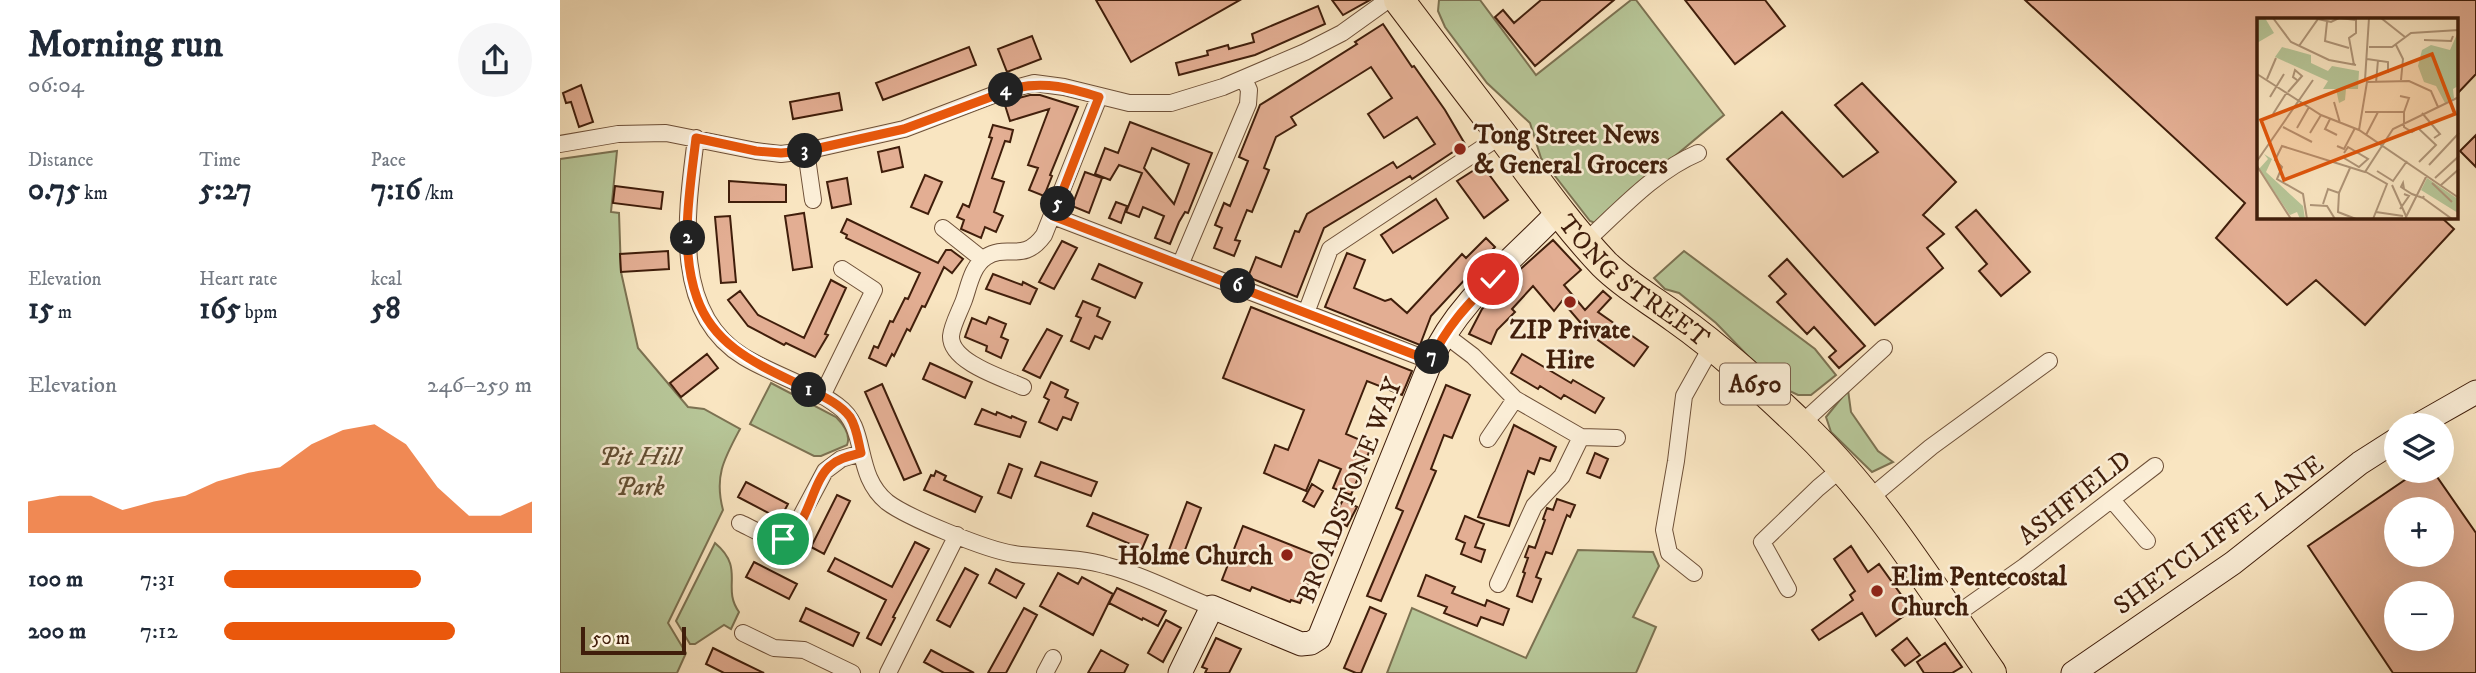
<!DOCTYPE html>
<html lang="en">
<head>
<meta charset="utf-8">
<style>
	:root { --surface:#fff; --page:#f6f6f7; --text:#1f2937; --muted:#747a83; --accent:#ea580c }
	body { margin:0; font-family:"IM FELL DW Pica",serif; background:var(--page); color:var(--text); height:100vh; display:flex; flex-direction:column; font-size:26px; white-space:nowrap }
	* { box-sizing:border-box; margin:0 }
	p { font-size:23px; color:var(--muted) }
	.icon { flex:none; width:38px; height:38px; fill:none; stroke:currentColor; stroke-width:2; stroke-linecap:round; stroke-linejoin:round }
	.map { position:relative; flex:1; overflow:hidden }
	.side { display:flex; flex-direction:column; background:var(--surface); width:560px }
	.side>* { flex:none }
	.tools { position:absolute; left:1824px; top:413px; display:grid; gap:14px }
	.tools a { display:grid; place-items:center; width:70px; height:70px; border-radius:50%; background:var(--surface); box-shadow:0 7px 28px #0002; font-size:35px }
	.scale { position:absolute; left:21px; bottom:18px; width:105px; box-sizing:border-box; padding-left:7px; border:4px solid #401e0b; border-top:0; font-size:19px; line-height:24px; white-space:nowrap; color:#401e0b; -webkit-text-stroke:5px #fbeed7; paint-order:stroke }
	.pin { position:absolute; display:grid; place-items:center; width:60px; height:60px; color:#fff; margin:-30px; border:4px solid #fff; border-radius:50%; box-shadow:0 2px 7px #0007 }
	.km { position:absolute; width:35px; height:35px; margin:-18px; border-radius:50%; background:#222; color:#fff; font-size:19px; line-height:35px; text-align:center }
	.round { display:grid; place-items:center; flex:none; width:74px; height:74px; border-radius:37px; background:var(--page) }
	.head { display:flex; align-items:center; justify-content:space-between; height:119px; padding:0 28px }
	h1 { font-size:38px; font-weight:800; line-height:52px }
	.figures { display:grid; grid-template-columns:repeat(3,1fr); gap:10px; height:119px; padding:7px 28px }
	.figures div { display:grid; align-content:center }
	.figures b { font-size:30px; font-weight:800 }
	.figures small { font-size:19px; font-weight:400 }
	.figures p { font-size:19px }
	.chart { height:196px; padding:14px 28px }
	.chart p { display:flex; justify-content:space-between }
	.chart svg { width:100%; height:126px; margin-top:7px; fill:var(--accent); opacity:.7 }
	ul { padding:0 28px; list-style:none; font-size:23px }
	li { display:grid; grid-template-columns:112px 84px 1fr; align-items:center; height:52px }
	li i { height:18px; border-radius:9px; background:var(--accent) }
	main { display:flex; flex:1; min-height:0 }
	.map>svg:first-child { display:block }
	.green { fill:#b7c698; stroke:#7c7252; stroke-width:2 }
	.building { fill:#e3ae93; stroke:#401e0b; stroke-width:2; fill-rule:evenodd }
	.lines { fill:none; stroke-linecap:round; stroke-linejoin:round }
	.street-casing { stroke:#6e5038; stroke-width:18 }
	.secondary-casing { stroke:#401e0b; stroke-width:25 }
	.highway-casing { stroke:#401e0b; stroke-width:32 }
	.street { stroke:#fbeed7; stroke-width:16 }
	.secondary { stroke:#fbeed7; stroke-width:23 }
	.highway { stroke:#f9e5c1; stroke-width:30 }
	.route-casing { stroke:#fff; stroke-width:14 }
	.route { stroke:#ea580c; stroke-width:9 }
	.poi-dot { fill:#8f2418; stroke:#fbeed7; stroke-width:2.5 }
	.labels { text-anchor:middle; stroke-width:5; stroke-linejoin:round; paint-order:stroke }
	.shield { fill:#fbeed7; stroke:#785c48; stroke-width:2 }
	.shield-label { font-size:24px; font-weight:bold; fill:#401e0b }
	.poi-label { font-size:26px; font-weight:bold; fill:#401e0b; stroke:#fbeed7; text-anchor:start }
	.street-label { font-size:26px; fill:#401e0b; stroke:#fbeed7 }
	.park-label { font-size:26px; font-style:italic; fill:#645035; stroke:#fbeed7 }
	.inset-road { fill:none; stroke:#af9578; stroke-width:2 }
	.view { fill:#e0560c; fill-opacity:0.15; stroke:#e0560c; stroke-width:3.5 }
	.inset-edge { fill:none; stroke:#401e0b; stroke-width:3.5 }
</style>
</head>
<body>
<main>
<section class="side">
<div class="head"><div><h1>Morning run</h1><p>06:04</p></div><a class="round"><svg class="icon" aria-label="share" viewBox="0 0 24 24"><path d="M12 15V3M7 8l5-5 5 5M5 13v7h14v-7"/></svg></a></div>
<div class="figures">
<div><p>Distance</p><b>0.75<small> km</small></b></div>
<div><p>Time</p><b>5:27</b></div>
<div><p>Pace</p><b>7:16<small> /km</small></b></div>
</div>
<div class="figures">
<div><p>Elevation</p><b>15<small> m</small></b></div>
<div><p>Heart rate</p><b>165<small> bpm</small></b></div>
<div><p>kcal</p><b>58</b></div>
</div>
<div class="chart"><p><span>Elevation</span>246–259 m</p>
<svg viewBox="0 0 160 44" preserveAspectRatio="none"><path d="M0 44V33L10 31L20 31L30 36L40 33L50 31L60 26L70 23L80 21L90 13L100 8L110 6L120 13L130 28L140 38L150 38L160 33V44z"/></svg>
</div>
<ul>
<li><b>100 m</b>7:31<i style="width:64%"></i></li>
<li><b>200 m</b>7:12<i style="width:75%"></i></li>
</ul>
</section>
<div class="map">
<svg width="1916" height="673" viewBox="0 0 1916 673">
	<rect width="100%" height="100%" fill="#f9e5c1"/>
	<filter id="stains"><feTurbulence type="fractalNoise" baseFrequency=".00286" numOctaves="4"/><feColorMatrix values="0 0 0 0 .2 0 0 0 0 .09 0 0 0 0 .02 0 0 0 .5 -.17"/></filter>
	<radialGradient id="worn" r=".72"><stop offset=".6" stop-color="#630" stop-opacity="0"/><stop offset="1" stop-color="#630" stop-opacity=".3"/></radialGradient>
	<path class="green" d="M879,0H920L976,75L1071,0H1076L1164,115L1035,223L1030,221L981,158L970,123L927,83L885,27L878,11Z
		M57,151L51,212L59,213L61,272L78,348L128,407L144,409L180,429C164,459 154,476 163,510L108,623L126,653L117,673H0V159Z
		M1124,251L1255,349L1276,375L1251,395H1238L1221,387L1189,357L1156,323L1119,293L1105,289L1094,278Z
		M211,383L276,417C283,424 291,435 287,445L261,456H254L190,424Z
		M1288,390L1291,412L1318,451L1333,462L1312,472L1271,432L1266,417Z
		M155,543C186,569 161,587 179,612L171,629L164,625L135,644H130L116,621Z
		M1018,550L1093,552L1099,566L1073,617L1096,627L1076,673H827L852,608L966,658Z"/>
	<path class="building" d="M536,0H680L571,62Z
		M772,0H810L783,15Z
		M981,0H1054L975,66L935,17L943,10L954,23Z
		M1125,0H1205L1225,26L1175,64Z
		M1465,0H1916V74L1897,94V19H1699V217H1881L1894,229L1805,325L1756,280L1727,305L1656,238L1685,203Z
		M758,6L765,24L695,55L619,75L616,63L648,55L647,51L668,45L669,49L694,42L692,34Z
		M823,24L852,67L854,66L885,110L905,144L852,179L850,176L764,228L737,297L688,277L696,257L721,267L735,231L739,232L747,214L833,162L837,168L875,144L857,117L824,138L808,114L832,98L811,67L731,117L736,125L716,137L704,168L709,170L692,212L687,210L675,240L680,241L674,256L654,248L662,228L655,225L664,203L670,206L688,161L679,157L700,105L797,44L795,42Z
		M472,36L481,59L447,72L438,49Z
		M409,47L416,65L323,100L316,83Z
		M1302,83L1396,182L1363,215L1384,234L1367,248L1383,268L1315,325L1167,159L1222,112L1283,177L1318,152L1275,105Z
		M21,85L33,122L19,127L11,102L6,103L3,93Z
		M279,93L282,110L233,119L230,102Z
		M470,95H480L518,107L490,175L492,176L484,196L469,190L478,168L468,165L489,109L450,121L444,102Z
		M570,122L652,153L628,213L625,212L619,222L610,244L595,238L604,216L583,207L579,217L566,212L582,173L559,165L550,180L535,174L545,148L558,153ZM592,148L629,164L614,204L584,168Z
		M433,125L453,130L450,142L445,141L432,178L444,182L434,212L443,216L436,232L425,227L421,238L401,229L404,220L397,217L403,204L409,207L432,138L429,137Z
		M1916,135V167L1900,151Z
		M339,147L343,167L322,172L318,152Z
		M922,165L948,200L924,218L897,181Z
		M525,172L542,178L529,213L512,206Z
		M365,175L382,182L368,214L351,207Z
		M287,178L291,204L272,208L267,182Z
		M169,181L226,185V202H169Z
		M55,186L103,192L101,209L53,203Z
		M876,199L888,218L833,253L821,235Z
		M556,202L567,206L561,223L549,218Z
		M1416,210L1470,272L1441,296L1419,271L1427,264L1396,227Z
		M244,213L252,267L233,270L225,216Z
		M170,216L176,282L161,283L155,217Z
		M287,219L378,263L386,250H391L403,259L392,273L384,267L365,307L362,306L350,331L347,329L334,356L332,354L326,366L309,358L314,346L318,348L330,321L333,322L345,298L348,299L360,273L286,238L287,235L281,232Z
		M926,238L935,247L871,316L860,345L765,307L787,253L805,260L794,288L825,301L831,299L847,313L902,254L906,258Z
		M993,240L1021,270L1004,285L1025,310L1043,291L1051,298L1038,312L1088,347L1074,366L1031,335L1002,301L994,311L973,286L952,309L955,312L937,330L931,344L909,334L922,309L956,273Z
		M502,241L517,248L494,289L479,282Z
		M108,251L109,269L61,272L60,254Z
		M1227,259L1305,346L1279,368L1269,357L1276,351L1254,327L1247,334L1217,302L1226,294L1209,276Z
		M539,264L582,283L575,298L532,279Z
		M433,274L462,285L463,282L477,289L470,304L426,289Z
		M271,280L286,288L265,334L268,335L255,357L226,343L224,345L188,326L168,300L180,291L198,315L244,338Z
		M523,301L540,308L537,316L550,322L542,339L535,336L529,349L511,341L521,318L516,316Z
		M691,307L852,371L842,395L807,381L786,434L812,445L791,495L773,488L781,469L759,460L746,491L704,473L715,445L728,450L744,410L663,378Z
		M429,317L446,324L441,337L448,340L441,358L426,351L427,346L405,337L412,318L426,324Z
		M487,329L502,336L480,378L463,370Z
		M147,354L158,368L121,397L110,383Z
		M962,354L1011,383L1013,380L1044,398L1035,413L1004,395L1001,399L980,386L978,389L951,373Z
		M370,363L412,382L405,398L363,379Z
		M491,382L508,390L505,397L518,403L511,420L503,417L497,430L479,422L489,400L484,397Z
		M322,384L361,473L344,480L305,392Z
		M886,385L910,395L892,438L884,435L871,469L876,471L821,601L807,596L843,511L836,508Z
		M422,409L436,415L437,412L451,418L452,416L466,422L460,437L415,424Z
		M954,425L996,447L990,461L980,458L974,474L968,471L949,526L918,517Z
		M1035,453L1048,459L1040,478L1027,473Z
		M481,462L537,482L531,496L475,476Z
		M449,464L462,469L451,498L438,493Z
		M376,471L386,476L384,480L422,497L415,512L364,490L371,475L374,476Z
		M1858,471H1873L1916,533V673H1833L1748,546ZM1836,509H1881V555H1836ZM1836,593H1881V639H1836Z
		M186,482L228,504L220,519L178,497Z
		M752,484L763,491L754,507L743,501Z
		M277,495L290,501L264,554L251,547Z
		M997,499L1015,505L1010,517L1007,515L992,554L986,552L976,577L981,579L972,602L957,596L965,573L963,572L968,558L965,557L969,546L975,548L985,520L983,519L987,508L993,510Z
		M783,500L797,507L787,526L773,518Z
		M627,502L641,508L620,563L606,558Z
		M533,513L588,535L582,549L527,526Z
		M905,516L924,524L915,547L925,550L921,562L901,554L905,543L896,539Z
		M683,526L759,556L740,603L731,600L730,602L692,587L690,591L662,580Z
		M355,542L369,549L333,617L335,618L321,645L307,638L326,600L268,571L275,558L332,587Z
		M1291,546L1308,572L1319,564L1352,610L1316,636L1302,613L1259,640L1252,630L1293,600L1290,595L1295,591L1274,559Z
		M194,562L237,584L229,599L186,577Z
		M405,568L418,575L390,627L377,620Z
		M436,569L464,584L456,598L429,583Z
		M498,573L518,584L522,577L553,594L533,635L480,606Z
		M866,575L895,587L892,593L925,606L927,600L949,609L943,625L921,617L917,626L884,613L887,607L858,596Z
		M557,588L606,611L598,626L583,618L582,620L549,603Z
		M810,607L826,614L801,673H796L784,668Z
		M246,608L299,633L293,646L240,621Z
		M464,608L477,615L446,673H428Z
		M606,620L621,628L603,662L588,653Z
		M656,638L681,649L669,673H645L647,669L642,667Z
		M1347,638L1360,655L1345,666L1332,650Z
		M1385,643L1402,667L1392,673H1364L1357,662Z
		M153,648L175,659L204,673H164L146,664Z
		M371,650L414,673H384L364,662Z
		M541,650L568,665L564,673H528Z"/>
	<g class="lines">
		<g class="street-casing">
			<path id="street" d="M136,138C127,210 110,312 184,357C214,375 250,385 278,406C309,428 293,474 327,502C348,518 427,550 454,554C485,558 518,557 548,566C584,575 617,594 652,607
				M0,144L58,134L106,133L196,151L221,154L246,151L344,129L441,92L474,83L504,87L569,103H611L663,87L745,52L782,33L828,0
				M246,151L253,200
				M493,216L871,361
				M383,228L422,259
				M1025,242C1059,211 1095,171 1138,153
				M621,263L688,104L689,90L684,79
				M746,313L770,249L942,135
				M884,334L913,356L955,399L1021,437L1057,438
				M463,387C443,378 390,362 391,336C392,325 400,311 404,300C409,286 412,266 426,257C447,243 463,264 484,235L539,97
				M262,396L314,290L282,269
				M1241,424L1324,348
				M928,439L955,399
				M1310,498L1371,447L1489,361
				M1552,500L1587,541
				M180,523C196,530 214,544 231,535L265,471L281,459L301,453
				M1134,573L1109,553L1104,530L1116,461L1124,396L1152,346
				M938,584L974,506L1002,476L1021,437
				M1228,589L1202,542L1258,488L1283,467
				M1394,616L1465,566L1595,466
				M183,633L214,648L244,650L292,673
				M328,673L397,535
				M485,673L493,658"/>
		</g>
		<g class="secondary-casing">
			<path id="secondary" d="M1858,425L1916,392
				M620,673L652,607L741,644L751,643L759,638L871,361C897,301 955,258 999,211
				M1513,673L1673,563L1800,463L1836,440"/>
		</g>
		<g class="highway-casing">
			<g id="highway">
				<path id="s1" d="M839,0C873,45 907,90 942,135C975,179 1006,224 1044,264C1066,286 1092,300 1116,318C1160,349 1202,388 1241,425C1318,498 1371,587 1431,673"/>
			</g>
		</g>
		<use href="#street" class="street"/>
		<use href="#secondary" class="secondary"/>
		<use href="#highway" class="highway"/>
	</g>
	<g class="lines">
		<g class="route-casing">
			<path id="route" d="M223,539C248,531 251,482 270,466C279,458 290,456 301,453C298,441 297,428 290,417C280,404 264,397 250,390C205,367 155,350 137,298C119,248 130,189 136,138L196,151L221,153L246,151L344,129L455,88C486,81 510,88 539,97L493,216L871,361C885,328 908,304 933,279"/>
		</g>
		<use href="#route" class="route"/>
	</g>
	<g class="poi-dot">
		<circle cx="900" cy="149" r="7"/>
		<circle cx="1010" cy="302" r="7"/>
		<circle cx="727" cy="555" r="7"/>
		<circle cx="1317" cy="591" r="7"/>
	</g>
	<g class="labels">
		<rect class="shield" x="1160" y="363.5" width="70" height="41" rx="5"/>
		<g class="shield-label">
			<text x="1195" y="392">A650</text>
		</g>
		<g class="poi-label">
			<text x="914" y="143">Tong Street News<tspan x="914" dy="30">&amp; General Grocers</tspan></text>
			<text x="1010" y="338" text-anchor="middle">ZIP Private<tspan x="1010" dy="30">Hire</tspan></text>
			<text x="713" y="564" text-anchor="end">Holme Church</text>
			<text x="1331" y="585">Elim Pentecostal<tspan x="1331" dy="30">Church</tspan></text>
		</g>
		<g class="street-label">
			<text dy="9" stroke="none"><textPath href="#s1" startOffset="368">TONG STREET</textPath></text>
			<text transform="translate(789 490) rotate(-68)" y="9">BROADSTONE WAY</text>
			<text transform="translate(1514 497) rotate(-38)" y="9">ASHFIELD</text>
			<text transform="translate(1658 534) rotate(-36)" y="9">SHETCLIFFE LANE</text>
		</g>
		<g class="park-label">
			<text x="80" y="465">Pit Hill<tspan x="80" dy="30">Park</tspan></text>
		</g>
	</g>
	<g transform="translate(1697 18)">
		<rect width="201" height="201" fill="#f9e5c1"/>
		<path d="M0,0H8L17,15L0,25ZM201,14V68L196,71L197,80L188,85L179,68L167,64L161,48L165,32L174,27L193,32ZM25,29L54,37V45L71,53L75,48L102,53L101,71H89L88,82L82,85L79,71H66L71,63L18,39ZM7,136L15,141L9,154L46,188L48,201H43L40,194L33,197L2,151L11,141ZM170,160L201,181V195L164,172Z" fill="#b7c698"/>
		<path class="inset-road" d="M16,0L34,24L72,42L99,47M83,0L99,2V15L92,20L97,47M124,0L148,19M70,4L68,23L92,30M167,22L194,23L196,18M139,27L146,41L144,62M42,28L61,1L74,4L82,0M112,29H135L154,15L202,12M110,41L131,44V55M0,56L64,97L102,112L202,180M10,61L19,40M108,62L112,0M119,65L121,42M31,74L45,58L38,52L36,59L40,62M143,78L152,80L147,94M13,79L27,56M77,84L83,105M108,94H147M147,94V109L155,114L161,110L179,127L162,144M165,95L183,116L177,120M16,96L30,74M73,101L68,111L80,117M26,109L55,124M40,110L52,89M102,112L110,64L152,63L174,73L181,89M53,115L64,97M109,117L121,94M80,128L87,131L98,110M87,135L91,129L111,141L102,149L87,140M0,143L56,62M172,147L202,115M0,148L34,201M120,153L136,163L150,143M109,154L130,166L116,201M178,160L202,138M175,165L195,184M135,167L149,198M184,167L202,151M147,171L146,165L144,169L147,171L155,176L166,180L167,178M82,175L81,194L99,201M166,180L195,201M66,186L71,171L82,175L93,150M53,187L70,188L78,201M143,191L152,178L147,176M119,194L146,198M50,201L46,176L20,161L25,149L18,142L25,128L108,154L136,111L202,79M148,201L170,157"/>
		<path class="view" d="M175,36L198,96L27,162L4,102Z"/>
		<rect width="201" height="201" class="inset-edge"/>
	</g>
	<rect width="100%" height="100%" filter="url(#stains)"/>
	<rect width="100%" height="100%" fill="url(#worn)"/>
</svg>
<div class="tools">
<a><svg class="icon" aria-label="layers" viewBox="0 0 24 24"><path d="M12 4l9 5-9 5-9-5zM3 14l9 5 9-5"/></svg></a>
<a>+</a>
<a>−</a>
</div>
<div class="scale">50 m</div>
<div class="pin" style="left:223px;top:539px;background:#1e9e55"><svg class="icon" aria-label="arrive" viewBox="0 0 24 24"><path d="M6 21V4h12l-3 4 3 4H6"/></svg></div>
<div class="pin" style="left:933px;top:279px;background:#d93025"><svg class="icon" aria-label="check" viewBox="0 0 24 24"><path d="M5 12l5 5 9-10"/></svg></div>
<b class="km" style="left:249px;top:390px">1</b>
<b class="km" style="left:128px;top:238px">2</b>
<b class="km" style="left:245px;top:151px">3</b>
<b class="km" style="left:446px;top:90px">4</b>
<b class="km" style="left:498px;top:204px">5</b>
<b class="km" style="left:678px;top:286px">6</b>
<b class="km" style="left:872px;top:357px">7</b>
</div>
</main>
</body>
</html>
